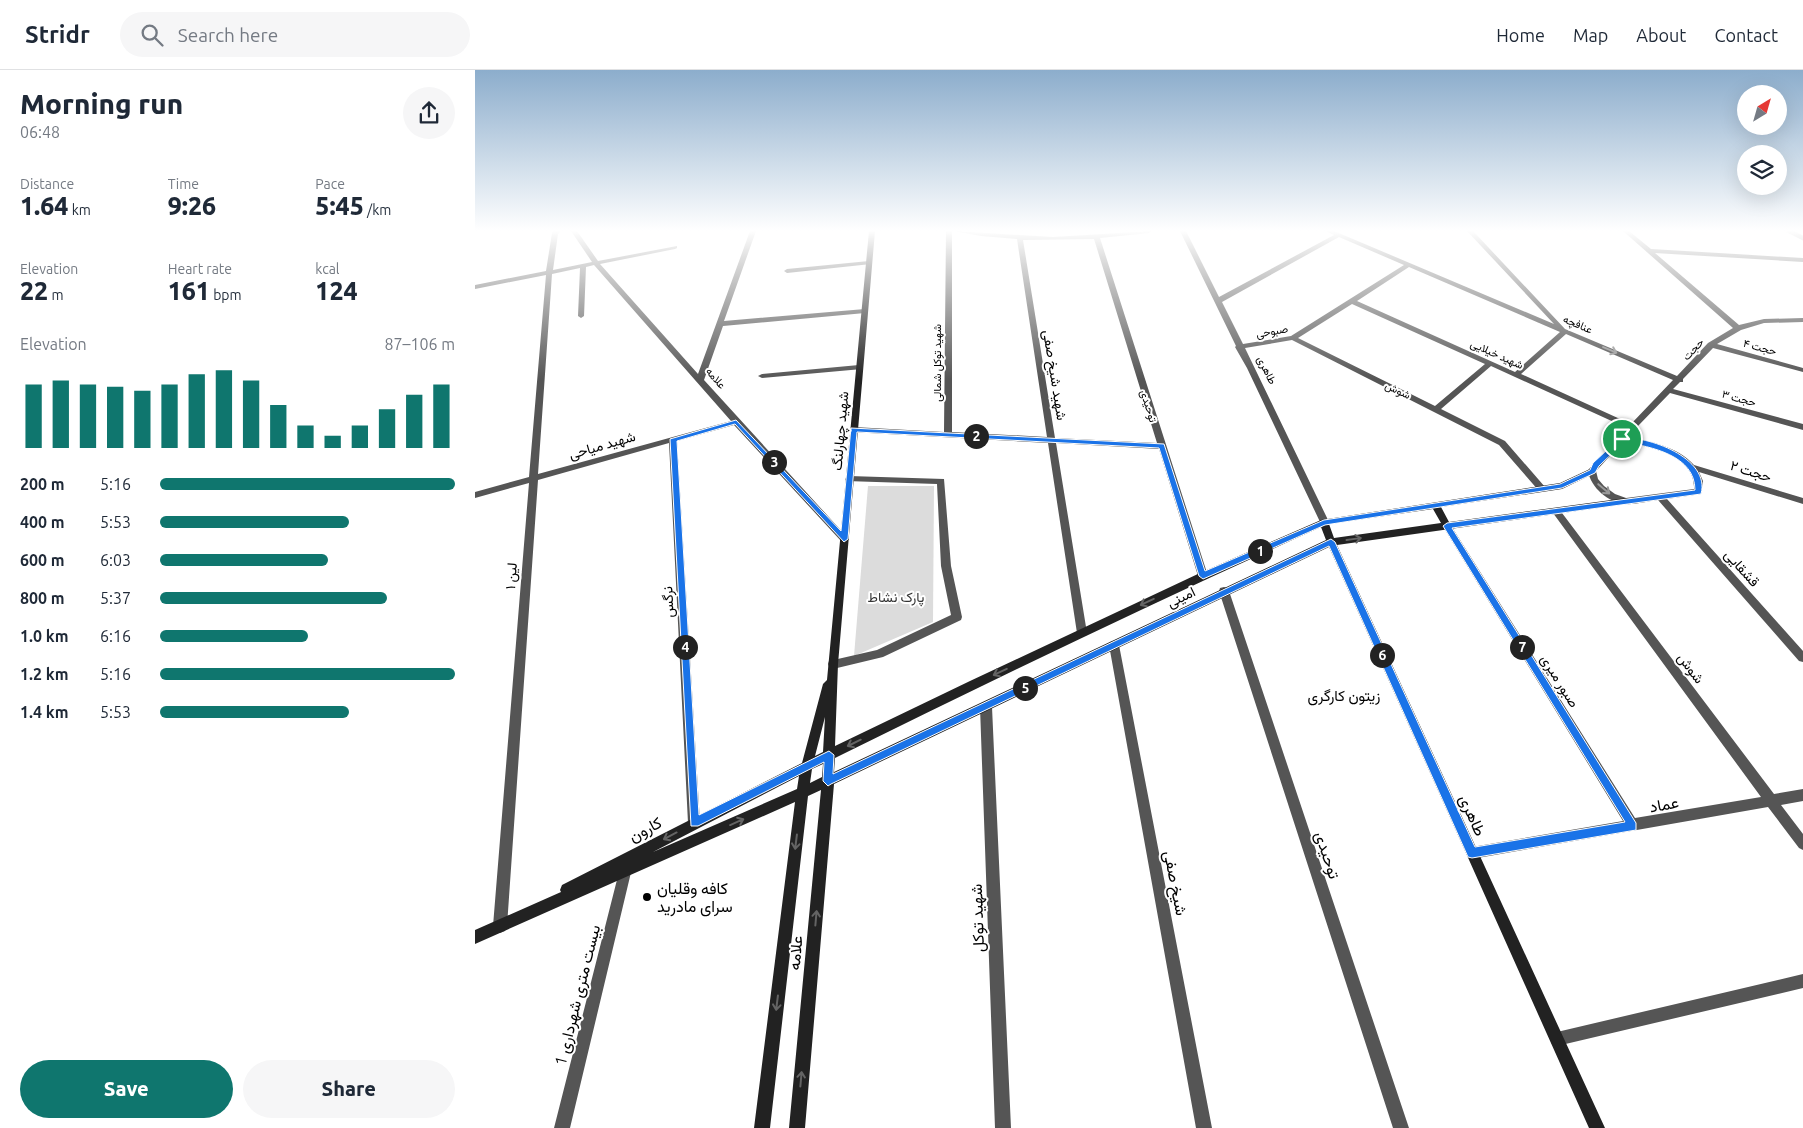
<!DOCTYPE html>
<html lang="en">
<head>
<meta charset="utf-8">
<style>
	:root { --surface:#fff; --page:#f6f6f7; --text:#1f2937; --muted:#747a83; --line:#e0e1e3; --accent:#0f766e }
	body { margin:0; font-family:Ubuntu,Vazirmatn,sans-serif; background:var(--page); color:var(--text); height:100vh; display:flex; flex-direction:column; font-size:19px; white-space:nowrap }
	* { box-sizing:border-box; margin:0 }
	p { font-size:16px; color:var(--muted) }
	.icon { flex:none; width:28px; height:28px; fill:none; stroke:currentColor; stroke-width:2; stroke-linecap:round; stroke-linejoin:round }
	.map { position:relative; flex:1; overflow:hidden }
	.side { display:flex; flex-direction:column; background:var(--surface); width:475px }
	.side>* { flex:none }
	.needle { width:32px; rotate:37deg }
	.tools { position:absolute; left:1262px; top:15px; display:grid; gap:10px }
	.tools a { display:grid; place-items:center; width:50px; height:50px; border-radius:50%; background:var(--surface); box-shadow:0 5px 20px #0002; font-size:25px }
	.pin { position:absolute; display:grid; place-items:center; width:42px; height:42px; color:#fff; margin:-21px; border:2px solid #fff; border-radius:50%; box-shadow:0 1px 5px #0007 }
	.km { position:absolute; width:25px; height:25px; margin:-12px; border-radius:50%; background:#222; color:#fff; font-size:14px; line-height:25px; text-align:center }
	.round { display:grid; place-items:center; flex:none; width:52px; height:52px; border-radius:26px; background:var(--page) }
	.headline { display:flex; align-items:center; justify-content:space-between; height:85px; padding:0 20px }
	h1 { font-size:28px; font-weight:800; line-height:38px }
	.figures { display:grid; grid-template-columns:repeat(3,1fr); gap:8px; height:85px; padding:5px 20px }
	.figures div { display:grid; align-content:center }
	.figures b { font-size:25px; font-weight:800 }
	.figures small { font-size:14px; font-weight:400 }
	.figures p { font-size:14px }
	.chart { height:140px; padding:10px 20px }
	.chart p { display:flex; justify-content:space-between }
	.chart svg { width:100%; height:90px; margin-top:5px; stroke:var(--accent); stroke-width:6 }
	.action { display:flex; gap:10px; margin-top:auto; padding:10px 20px }
	.action a { flex:1; height:58px; border-radius:30px; background:var(--accent); color:#fff; font-size:20px; font-weight:800; line-height:58px; text-align:center }
	.action a+a { background:var(--page); color:var(--text) }
	ul { padding:0 20px; list-style:none; font-size:16px }
	li { display:grid; grid-template-columns:80px 60px 1fr; align-items:center; height:38px }
	li i { height:12px; border-radius:6px; background:var(--accent) }
	header { display:flex; align-items:center; gap:30px; box-sizing:border-box; height:70px; padding:0 25px; background:var(--surface); border-bottom:1px solid var(--line) }
	header strong { font-size:24px }
	nav { display:flex; gap:28px; margin-inline-start:auto; font-size:18px }
	.search { width:350px; height:45px; background:var(--page); display:flex; align-items:center; gap:12px; box-sizing:border-box; padding:0 18px; border-radius:28px; color:var(--muted); font-size:19px }
	main { display:flex; flex:1; min-height:0 }
	.map>svg:first-child { display:block }
	.green { fill:#dcdcdc }
	.lines { fill:none; stroke-linecap:round; stroke-linejoin:round }
	.lane { stroke:#555; stroke-width:4.5 }
	.street { fill:#555; fill-rule:evenodd }
	.secondary { fill:#222; fill-rule:evenodd }
	.oneway { stroke:#999 }
	.oneway2 { stroke:#646464 }
	.route { fill:#1a73e8; stroke:#fff; fill-rule:evenodd }
	.poi-dot { fill:#000; stroke:#fff; stroke-width:2 }
	.labels { text-anchor:middle; stroke-width:4; stroke-linejoin:round; paint-order:stroke }
	.far-street-label { font-size:11px; fill:#000; stroke:#fff }
	.street-label { font-size:14px; fill:#000; stroke:#fff }
	.park-label { font-size:14px; fill:#333; stroke:#fff }
	.neighbourhood-label { font-size:15px; fill:#000; stroke:#fff }
	.near-street-label { font-size:16px; fill:#000; stroke:#fff }
	.near-poi-label { font-size:16px; fill:#000; stroke:#fff; text-anchor:start }
</style>
</head>
<body>
<header>
<strong>Stridr</strong>
<div class="search"><svg class="icon" aria-label="search" viewBox="0 0 24 24"><circle cx="10" cy="10" r="6"/><path d="M15 15l6 6"/></svg>Search here</div>
<nav><a>Home</a><a>Map</a><a>About</a><a>Contact</a></nav>
</header>
<main>
<section class="side">
<div class="headline"><div><h1>Morning run</h1><p>06:48</p></div><a class="round"><svg class="icon" aria-label="share" viewBox="0 0 24 24"><path d="M12 15V3M7 8l5-5 5 5M5 13v7h14v-7"/></svg></a></div>
<div class="figures">
<div><p>Distance</p><b>1.64<small> km</small></b></div>
<div><p>Time</p><b>9:26</b></div>
<div><p>Pace</p><b>5:45<small> /km</small></b></div>
</div>
<div class="figures">
<div><p>Elevation</p><b>22<small> m</small></b></div>
<div><p>Heart rate</p><b>161<small> bpm</small></b></div>
<div><p>kcal</p><b>124</b></div>
</div>
<div class="chart"><p><span>Elevation</span>87–106 m</p>
<svg viewBox="0 0 160 44" preserveAspectRatio="none"><path d="M5 44V13M15 44V11M25 44V13M35 44V14M45 44V16M55 44V13M65 44V8M75 44V6M85 44V11M95 44V23M105 44V33M115 44V38M125 44V33M135 44V25M145 44V18M155 44V13"/></svg>
</div>
<ul>
<li><b>200 m</b>5:16<i style="width:100%"></i></li>
<li><b>400 m</b>5:53<i style="width:64%"></i></li>
<li><b>600 m</b>6:03<i style="width:57%"></i></li>
<li><b>800 m</b>5:37<i style="width:77%"></i></li>
<li><b>1.0 km</b>6:16<i style="width:50%"></i></li>
<li><b>1.2 km</b>5:16<i style="width:100%"></i></li>
<li><b>1.4 km</b>5:53<i style="width:64%"></i></li>
</ul>
<div class="action"><a>Save</a><a>Share</a></div>
</section>
<div class="map">
<svg width="1328" height="1058" viewBox="0 0 1328 1058">
	<rect width="100%" height="100%" fill="#fff"/>
	<path class="green" d="M393,416H459L458,552L379,586Z"/>
	<g class="lines">
		<path class="lane" d="M1314,161L1328,168"/>
		<path class="street" d="M79,161H86L83,164L78,200L117,192L96,161H102L123,191L202,176V178L200,179L125,194L223,304L275,161H281L249,251L390,239L393,241L390,243L248,256L229,310L372,467L374,469L372,471H366L259,355L202,371L225,753L223,757L219,759L215,757L213,753L194,373L63,410L32,856L30,861L25,863L20,861L18,856L54,413L0,428V422L54,407L71,205L0,219V215L71,201L77,163ZM119,195L256,351L63,404L77,204L105,198L103,246L106,248L109,246L111,197Z
			M471,161H477V362L572,367L542,169L506,166L479,161L578,167L677,161L674,163L625,168L733,506L731,509L728,510L723,506L684,379L581,373L612,563L611,566H603L602,563L573,373L376,362L375,360L379,357L469,362ZM619,169L682,373L580,368L548,170Z
			M705,161H711L744,227L859,165L851,161H859L1079,254L992,161H998L1090,259L1202,306L1233,273L1258,258L1148,161H1154L1176,179L1328,188V192L1180,183L1264,255L1289,249L1328,248V252L1289,253L1266,260L1242,274L1328,298V302L1238,278L1208,309V312H1205L1198,319L1328,354V360L1195,323L1162,357V360L1159,361L1152,367C1175,371 1203,377 1219,395L1328,428V434L1224,402L1228,411L1226,424L1192,429L1328,581V592L1324,591L1183,430C1173,431 1160,435 1150,434C1133,432 1116,418 1113,401L1114,399L1152,358L1016,296L966,339L1030,371L1070,417L1071,419L1070,421H1064L1024,375L817,270L770,278L854,452L849,455L846,454L772,298L760,277L761,276ZM864,167L929,195L816,266L768,274L747,232ZM934,197L1085,262L1040,302L882,231ZM877,234L1010,294L960,336L823,268ZM1091,264L1198,310L1156,354L1046,304ZM1148,372C1174,376 1221,385 1219,419L1151,428L1140,424L1129,416L1123,409L1121,401Z
			M394,191L396,192V194L312,203L309,201L312,199Z
			M384,295L388,297L387,299L287,308L283,306L287,304Z
			M374,406L469,409L476,496L487,547L486,550L408,587L358,599L354,597L353,594L354,591L402,580L476,545L466,496L462,414L371,411L370,409Z
			M1081,438L1084,439L1299,724L1328,719V731L1306,735L1328,764V780L1324,778L1293,737L997,789L993,787L991,783L993,779L997,777L1148,751L969,458L967,456L972,453L975,454L1160,748L1286,727L1078,443L1076,441L1078,439Z
			M749,517L753,518L754,521L934,1058H918L744,521L745,518Z
			M639,571L643,572L644,575L737,1058H721L634,575L635,572Z
			M511,632L515,634L517,637L536,1058H520L505,637L507,634Z
			M152,788L157,789L158,794L95,1058H79L146,794L147,789Z
			M1328,904V918L1082,976L1077,974L1075,969L1077,964L1082,962Z"/>
		<path class="secondary" d="M394,161H400L363,594L360,676L495,611L725,503L846,450L1085,413L1117,398L1121,401L1120,403L1087,419L966,437L974,452L1151,428L1154,429L1155,431L1151,434L862,475L1130,1058H1114L854,477L359,714L330,1058H314L346,720L333,726L295,1058H279L320,732L0,874V860L86,822L85,820L87,815L327,693L348,614L352,610ZM958,439L966,453L859,468L854,454ZM846,457L851,470L359,702L360,688C521,608 682,531 846,457ZM350,647L348,682L340,686ZM348,694L347,707L335,713L337,699ZM324,706L322,719L178,782Z"/>
	</g>
	<defs><path id="oneway-shaft" d="M-6 0H5M1.5-3L5.5 0L1.5 3" fill="none" stroke-width="1.6" stroke-linecap="round" stroke-linejoin="round" transform="scale(1.25)"/></defs>
	<g class="oneway">
		<use href="#oneway-shaft" transform="translate(1135 280) rotate(23)"/>
		<use href="#oneway-shaft" transform="translate(1129 419) rotate(40)"/>
	</g>
	<g class="oneway2">
		<use href="#oneway-shaft" transform="translate(879 469) rotate(-8)"/>
		<use href="#oneway-shaft" transform="translate(672 532) rotate(155)"/>
		<use href="#oneway-shaft" transform="translate(525 602) rotate(155)"/>
		<use href="#oneway-shaft" transform="translate(379 673) rotate(154)"/>
		<use href="#oneway-shaft" transform="translate(262 752) rotate(-24)"/>
		<use href="#oneway-shaft" transform="translate(195 766) rotate(152)"/>
		<use href="#oneway-shaft" transform="translate(321 772) rotate(97)"/>
		<use href="#oneway-shaft" transform="translate(341 848) rotate(-85)"/>
		<use href="#oneway-shaft" transform="translate(302 933) rotate(97)"/>
		<use href="#oneway-shaft" transform="translate(326 1009) rotate(-85)"/>
	</g>
	<linearGradient id="sky" x2="0" y2="1"><stop stop-color="#8cadcc"/><stop offset="0.52" stop-color="#fff"/><stop offset="1" stop-color="#fff" stop-opacity="0"/></linearGradient>
	<rect width="1328" height="309" fill="url(#sky)"/>
	<path class="route" d="M261,350L366,461L376,358L689,374L730,501L849,450L1085,414L1115,400L1118,393L1145,368C1172,365 1236,388 1226,424L977,458L1161,753V760L997,788L993,787L854,476L356,714L353,716L348,711L349,692L223,756H216L195,369ZM260,354L369,472L373,469L382,362L684,378L724,506L728,509L850,455L1087,418L1120,403L1124,396L1149,372C1176,377 1220,385 1220,420L972,453L968,456L1150,752L1000,777L860,472L856,469L358,704L359,685L354,681L224,745L202,371Z"/>
	<circle class="poi-dot" cx="172" cy="827" r="5"/>
	<g class="labels">
		<g class="far-street-label">
			<text transform="translate(1103 254) rotate(23)" y="4">عنافچه</text>
			<text transform="translate(797 261) rotate(-10)" y="4">صبوحی</text>
			<text transform="translate(1285 277) rotate(15)" y="4">حجت ۴</text>
			<text transform="translate(1218 279) rotate(-47)" y="4">حجت</text>
			<text transform="translate(1022 284) rotate(24)" y="4">شهید خیلایی</text>
			<text transform="translate(462 293) rotate(-90)" y="4">شهید توکل شمالی</text>
			<text transform="translate(792 300) rotate(63)" y="4">طاهری</text>
			<text transform="translate(241 308) rotate(49)" y="4">علامه</text>
			<text transform="translate(923 320) rotate(26)" y="4">شوش</text>
			<text transform="translate(1264 328) rotate(15)" y="4">حجت ۳</text>
			<text transform="translate(674 336) rotate(73)" y="4">توحیدی</text>
		</g>
		<g class="street-label">
			<text transform="translate(580 305) rotate(81)" y="5">شهید شیخ صفی</text>
			<text transform="translate(365 361) rotate(-85)" y="5">شهید چهارلنگ</text>
			<text transform="translate(127 375) rotate(-16)" y="5">شهید میاحی</text>
			<text transform="translate(1276 401) rotate(17)" y="5">حجت ۲</text>
			<text transform="translate(1267 498) rotate(48)" y="5">قشقایی</text>
			<text transform="translate(36 506) rotate(-86)" y="5">لین ۱</text>
			<text transform="translate(706 527) rotate(-26)" y="5">امینی</text>
			<text transform="translate(193 532) rotate(-93)" y="5">نرگس</text>
			<text transform="translate(1216 598) rotate(53)" y="5">شوش</text>
			<text transform="translate(1085 611) rotate(58)" y="5">صبور میری</text>
		</g>
		<g class="park-label">
			<text x="421" y="532">پارک نشاط</text>
		</g>
		<g class="neighbourhood-label">
			<text x="869" y="631">زیتون کارگری</text>
		</g>
		<g class="near-street-label">
			<text transform="translate(1189 734) rotate(-10)" y="6">عماد</text>
			<text transform="translate(998 745) rotate(66)" y="6">طاهری</text>
			<text transform="translate(170 759) rotate(-28)" y="6">کارون</text>
			<text transform="translate(853 785) rotate(72)" y="6">توحیدی</text>
			<text transform="translate(701 813) rotate(79)" y="6">شیخ صفی</text>
			<text transform="translate(502 848) rotate(-92)" y="6">شهید توکل</text>
			<text transform="translate(320 883) rotate(-85)" y="6">علامه</text>
			<text transform="translate(102 925) rotate(-76)" y="6">بیست متری شهرداری 1</text>
		</g>
		<g class="near-poi-label">
			<text x="182" y="824">کافه وقلیان<tspan x="182" dy="18">سرای مادرید</tspan></text>
		</g>
	</g>
</svg>
<div class="tools">
<a><svg class="needle" viewBox="-14 -14 28 28"><path d="M0-13l5 13h-10z" fill="#e53935"/><path d="M0 13l5-13h-10z" fill="#747a83"/></svg></a>
<a><svg class="icon" aria-label="layers" viewBox="0 0 24 24"><path d="M12 4l9 5-9 5-9-5zM3 14l9 5 9-5"/></svg></a>
</div>
<div class="pin" style="left:1147px;top:369px;background:#1e9e55"><svg class="icon" aria-label="arrive" viewBox="0 0 24 24"><path d="M6 21V4h12l-3 4 3 4H6"/></svg></div>
<b class="km" style="left:785px;top:481px">1</b>
<b class="km" style="left:501px;top:366px">2</b>
<b class="km" style="left:299px;top:392px">3</b>
<b class="km" style="left:210px;top:577px">4</b>
<b class="km" style="left:550px;top:618px">5</b>
<b class="km" style="left:907px;top:585px">6</b>
<b class="km" style="left:1047px;top:577px">7</b>
</div>
</main>
</body>
</html>
